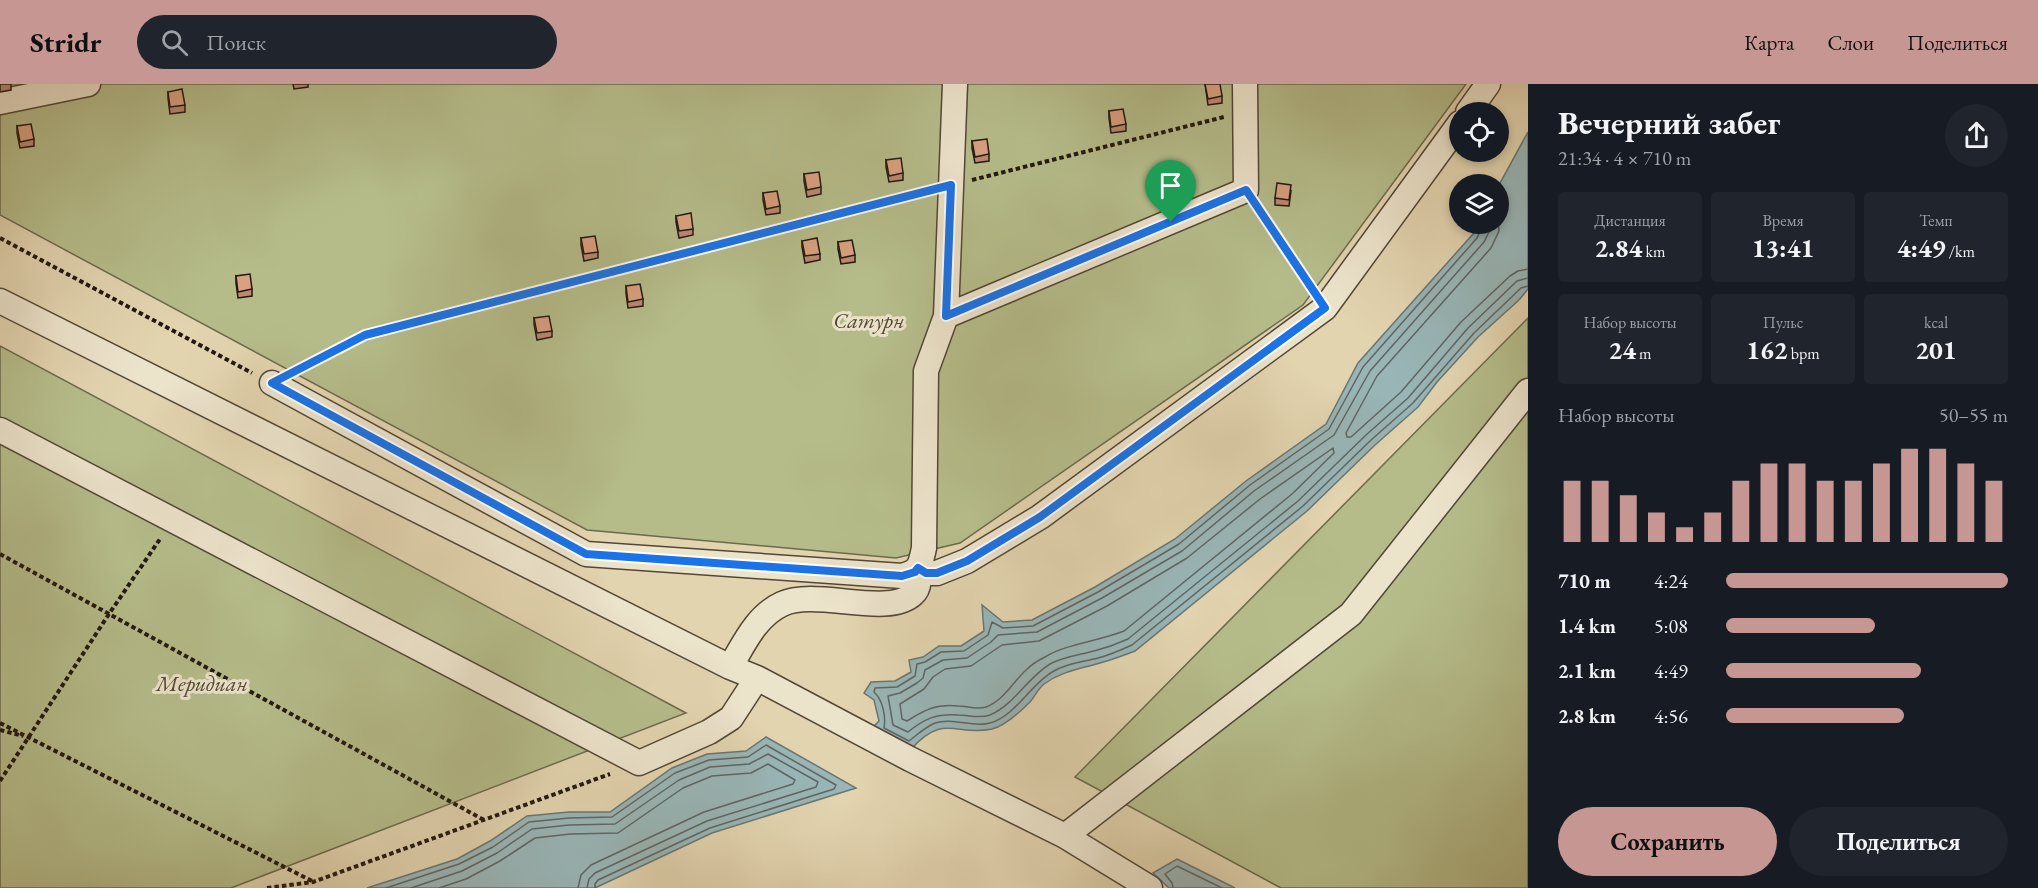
<!DOCTYPE html>
<html lang="ru">
<head>
<meta charset="utf-8">
<style>
	:root { --surface:#171b24; --page:#20242c; --text:#f1f3f6; --muted:#9ea1a6; --accent:#c59692 }
	body { margin:0; font-family:"EB Garamond",serif; background:var(--page); color:var(--text); height:100vh; display:flex; flex-direction:column; font-size:22px; white-space:nowrap }
	* { box-sizing:border-box; margin:0 }
	p { font-size:20px; color:var(--muted) }
	.icon { flex:none; width:33px; height:33px; fill:none; stroke:currentColor; stroke-width:2; stroke-linecap:round; stroke-linejoin:round }
	.map { position:relative; flex:1; overflow:hidden }
	.side { display:flex; flex-direction:column; background:var(--surface); width:510px }
	.side>* { flex:none }
	.controls { position:absolute; left:1449px; top:18px; display:grid; gap:12px }
	.controls a { display:grid; place-items:center; width:60px; height:60px; border-radius:50%; background:var(--surface); box-shadow:0 3px 9px #0003; font-size:30px }
	.pin { position:absolute; display:grid; place-items:center; width:51px; height:51px; color:#fff; margin:-62px -26px; border-radius:50% 50% 50% 0; rotate:-45deg; box-shadow:0 0 6px #0007 }
	.pin .icon { rotate:45deg }
	.round { display:grid; place-items:center; flex:none; width:63px; height:63px; border-radius:32px; background:var(--page) }
	.summary { display:flex; align-items:center; justify-content:space-between; height:102px; padding:0 30px }
	h1 { font-size:33px; font-weight:700; line-height:45px }
	.stats { display:grid; grid-template-columns:repeat(3,1fr); gap:9px; height:102px; padding:6px 30px }
	.stats div { display:grid; align-content:center; border-radius:6px; background:var(--page); text-align:center }
	.stats b { font-size:26px; font-weight:700 }
	.stats small { font-size:16px; font-weight:400 }
	.stats p { font-size:16px }
	.chart { height:168px; padding:12px 30px }
	.chart p { display:flex; justify-content:space-between }
	.chart svg { width:100%; height:108px; margin-top:6px; stroke:var(--accent); stroke-width:6 }
	.action { display:flex; gap:12px; margin-top:auto; padding:12px 30px }
	.action a { flex:1; height:69px; border-radius:36px; background:var(--accent); color:#111; font-size:24px; font-weight:700; line-height:69px; text-align:center }
	.action a+a { background:var(--page); color:var(--text) }
	ul { padding:0 30px; list-style:none; font-size:20px }
	li { display:grid; grid-template-columns:96px 72px 1fr; align-items:center; height:45px }
	li i { height:15px; border-radius:8px; background:var(--accent) }
	header { display:flex; align-items:center; gap:36px; box-sizing:border-box; height:84px; padding:0 30px; background:var(--accent); color:#111 }
	header strong { font-size:28px }
	nav { display:flex; gap:33px; margin-inline-start:auto; font-size:21px }
	.search { width:420px; height:54px; background:var(--page); display:flex; align-items:center; gap:15px; box-sizing:border-box; padding:0 21px; border-radius:33px; color:var(--muted); font-size:22px }
	main { display:flex; flex:1; min-height:0 }
	.map>svg:first-child { display:block }
	.green { fill:#b5bc8a; stroke:#6c6a4d; stroke-width:1.5 }
	.water { fill:#99b5b6; stroke:#697674; stroke-width:1.5 }
	.lines { fill:none; stroke-linecap:round; stroke-linejoin:round }
	.shore { stroke:#5e6663; stroke-width:1.5 }
	.minor-casing { stroke:#524738; stroke-width:27 }
	.path { stroke:#221810; stroke-width:4; stroke-dasharray:4.5 3; stroke-linecap:butt }
	.minor { stroke:#ece3cb; stroke-width:24 }
	.wall { fill:#bb8a6f; stroke:#221810; stroke-width:1.5 }
	.building { fill:#daa181; stroke:#221810; stroke-width:1.5 }
	.route-casing { stroke:#fff; stroke-width:12 }
	.route { stroke:#1a73e8; stroke-width:8 }
	.labels { text-anchor:middle; stroke-width:6; stroke-linejoin:round; paint-order:stroke }
	.park-label { font-size:22px; font-style:italic; fill:#4e4935; stroke:#ece3cb }
</style>
</head>
<body>
<header>
<strong>Stridr</strong>
<div class="search"><svg class="icon" aria-label="search" viewBox="0 0 24 24"><circle cx="10" cy="10" r="6"/><path d="M15 15l6 6"/></svg>Поиск</div>
<nav><a>Карта</a><a>Слои</a><a>Поделиться</a></nav>
</header>
<main>
<div class="map">
<svg width="1528" height="804" viewBox="0 0 1528 804">
	<rect width="100%" height="100%" fill="#e2d4af"/>
	<filter id="stains"><feTurbulence type="fractalNoise" baseFrequency=".00333" numOctaves="4"/><feColorMatrix values="0 0 0 0 .2 0 0 0 0 .09 0 0 0 0 .02 0 0 0 .5 -.17"/></filter>
	<radialGradient id="worn" r=".72"><stop offset=".6" stop-color="#630" stop-opacity="0"/><stop offset="1" stop-color="#630" stop-opacity=".3"/></radialGradient>
	<path class="green" d="M0,0H1466L1303,221L960,459L896,474L587,446L0,131Z
		M1528,234V804H1281L1075,693Z
		M0,262L686,629L231,804H0Z"/>
	<path class="water" d="M1528,48V205L1519,216L1478,253L1437,298L1418,323L1375,361L1307,427L1135,567C1124,571 1112,576 1100,579C1080,585 1062,587 1044,600C1038,605 1035,612 1030,618C1021,627 1004,642 992,645C955,653 945,628 911,665L871,645L879,637L874,616L864,609L871,598L895,597L911,588L909,576L923,573L939,562H961L984,547L982,521L1003,538L1032,536L1095,503L1175,455L1246,397L1326,340L1358,279L1473,150L1478,140H1498L1499,101Z
		M766,653L856,704L712,749L595,804H367L457,775L490,757L527,732L569,728H610L672,684L707,670L746,667Z
		M1177,775L1235,804H1169L1153,789Z"/>
	<g class="lines">
		<path class="shore" d="M1498,133L1499,147L1491,164L1377,292L1346,349L1347,353H1351L1401,308L1461,238L1510,192L1518,187L1528,185
			M1483,140L1477,154L1363,283L1329,345L1250,401L1179,460L1098,508L1033,542L1003,544L992,538L988,551L964,567L941,568L925,578L917,580L915,592L897,603L875,604L874,608C883,616 886,633 884,644L909,657C917,651 925,643 935,639C953,633 973,644 990,639C1016,632 1031,599 1054,587C1067,579 1083,578 1098,574C1110,571 1121,566 1132,561L1303,422L1371,356L1413,319L1474,249L1521,204L1528,202
			M1491,140L1490,146L1484,158L1370,287L1334,351L1254,407L1182,467L1102,514L1037,548L998,551L991,558L967,574L943,576L925,586L923,594L917,599L900,609L888,612L893,641L908,648C924,635 937,629 958,631C969,631 980,635 990,631C1015,620 1027,594 1050,580C1063,573 1079,571 1094,567C1106,564 1117,560 1128,555L1298,417L1366,351L1408,314L1468,244L1517,197L1528,194
			M1333,364L1334,369L1292,410L1124,547C1099,557 1066,560 1045,573C1039,576 1031,581 1026,586C1013,598 1004,616 986,623C977,626 967,622 958,622C936,620 926,625 907,637L902,635L900,620L924,605L933,593L945,585L971,582L1002,561L1039,557L1107,522L1187,474L1260,415Z
			M386,804L459,780L493,763L529,738L569,734L612,733L675,689L709,676L748,673L766,661L836,701L834,705L710,744L598,796L595,800V804
			M411,804L462,787L497,769L532,745L569,741L615,740L679,696L710,683L749,680L768,670L818,698L816,703L707,737L595,789L589,795L587,804
			M439,804L466,795L500,777L535,754L570,750L618,749L683,704L712,692L751,689L768,680L795,696L793,700L704,728L591,781L581,791L578,804
			M1173,804L1172,799L1165,790L1177,782L1222,804"/>
		<g class="minor-casing">
			<path id="minor" d="M0,18L88,0
				M1468,28L1488,0
				M0,217L730,583L757,594L910,675L1065,752L1150,804
				M946,232L1246,106L1245,0
				M272,299L586,470L902,492C920,487 920,482 924,464L926,287L946,232L955,0
				M0,346L639,679L709,648L731,634L757,594
				M918,484L926,489H937L967,477L1040,433L1325,224L1460,39
				M730,583C744,560 756,532 782,520C816,504 887,534 913,510C920,504 919,493 918,484
				M1065,752L1351,530L1528,307"/>
		</g>
		<path class="path" d="M972,96L1224,33
			M1258,124L1312,205
			M0,154L252,289
			M296,287L365,251L927,107
			M0,470L484,736
			M0,639L312,797
			M0,646L23,652
			M0,697L109,530L160,455
			M267,804L313,798L610,690"/>
		<use href="#minor" class="minor"/>
	</g>
	<path class="wall" d="M0,0H11V6L0,8Z
		M293,0H308V3L294,5Z
		M1205,0L1222,12V19L1208,21Z
		M168,8L185,21V28L170,30L168,14Z
		M1109,27L1126,40V47L1111,49L1109,34Z
		M17,42L34,55V62L20,64L17,49Z
		M972,57L989,70V77L975,79L972,64Z
		M886,76L903,89V96L889,98L886,83Z
		M804,90L821,103V110L807,113L804,97Z
		M1291,107L1289,122L1275,121V114Z
		M763,109L780,122V129L766,131L763,116Z
		M676,132L693,145V151L679,154L676,138Z
		M581,154L598,168V174L584,177L581,161Z
		M802,157L820,170V176L805,179L802,163Z
		M838,158L855,171V178L841,180L838,165Z
		M236,192L252,205V212L238,214L236,199Z
		M626,202L643,215V222L628,224L626,209Z
		M534,234L552,247V253L537,256L534,240Z"/>
	<path class="building" d="M1205,0H1220L1222,12L1208,15Z
		M182,5L185,21L170,23L168,8Z
		M1123,25L1126,40L1111,43L1109,27Z
		M31,40L34,55L20,58L17,42Z
		M987,55L989,70L975,73L972,57Z
		M901,74L903,89L889,92L886,76Z
		M819,88L821,103L807,106L804,90Z
		M1277,99L1291,101L1289,116L1275,114Z
		M777,107L780,122L766,125L763,109Z
		M691,129L693,145L679,147L676,132Z
		M595,152L598,168L584,170L581,154Z
		M817,154L820,170L805,172L802,157Z
		M852,156L855,171L841,174L838,158Z
		M250,190L252,205L238,208L236,192Z
		M640,200L643,215L628,218L626,202Z
		M549,232L552,247L537,249L534,234Z"/>
	<g class="lines">
		<g class="route-casing">
			<path id="route" d="M951,101L946,232L1246,106L1325,224L1040,433L967,477L937,489H926L918,484L915,488L902,492L586,470L272,299L365,251Z"/>
		</g>
		<use href="#route" class="route"/>
	</g>
	<g class="labels">
		<g class="park-label">
			<text x="869" y="244">Сатурн</text>
			<text x="202" y="607">Меридиан</text>
		</g>
	</g>
	<rect width="100%" height="100%" filter="url(#stains)"/>
	<rect width="100%" height="100%" fill="url(#worn)"/>
</svg>
<div class="controls">
<a><svg class="icon" aria-label="locate" viewBox="0 0 24 24"><circle cx="12" cy="12" r="6"/><path d="M12 2v4M12 18v4M2 12h4M18 12h4"/></svg></a>
<a><svg class="icon" aria-label="layers" viewBox="0 0 24 24"><path d="M12 4l9 5-9 5-9-5zM3 14l9 5 9-5"/></svg></a>
</div>
<div class="pin" style="left:1171px;top:138px;background:#1e9e55"><svg class="icon" aria-label="arrive" viewBox="0 0 24 24"><path d="M6 21V4h12l-3 4 3 4H6"/></svg></div>
</div>
<section class="side">
<div class="summary"><div><h1>Вечерний забег</h1><p>21:34 · 4 × 710 m</p></div><a class="round"><svg class="icon" aria-label="share" viewBox="0 0 24 24"><path d="M12 15V3M7 8l5-5 5 5M5 13v7h14v-7"/></svg></a></div>
<div class="stats">
<div><p>Дистанция</p><b>2.84<small> km</small></b></div>
<div><p>Время</p><b>13:41</b></div>
<div><p>Темп</p><b>4:49<small> /km</small></b></div>
</div>
<div class="stats">
<div><p>Набор высоты</p><b>24<small> m</small></b></div>
<div><p>Пульс</p><b>162<small> bpm</small></b></div>
<div><p>kcal</p><b>201</b></div>
</div>
<div class="chart"><p><span>Набор высоты</span>50–55 m</p>
<svg viewBox="0 0 160 44" preserveAspectRatio="none"><path d="M5 44V19M15 44V19M25 44V25M35 44V32M45 44V38M55 44V32M65 44V19M75 44V12M85 44V12M95 44V19M105 44V19M115 44V12M125 44V6M135 44V6M145 44V12M155 44V19"/></svg>
</div>
<ul>
<li><b>710 m</b>4:24<i style="width:100%"></i></li>
<li><b>1.4 km</b>5:08<i style="width:53%"></i></li>
<li><b>2.1 km</b>4:49<i style="width:69%"></i></li>
<li><b>2.8 km</b>4:56<i style="width:63%"></i></li>
</ul>
<div class="action"><a>Сохранить</a><a>Поделиться</a></div>
</section>
</main>
</body>
</html>
